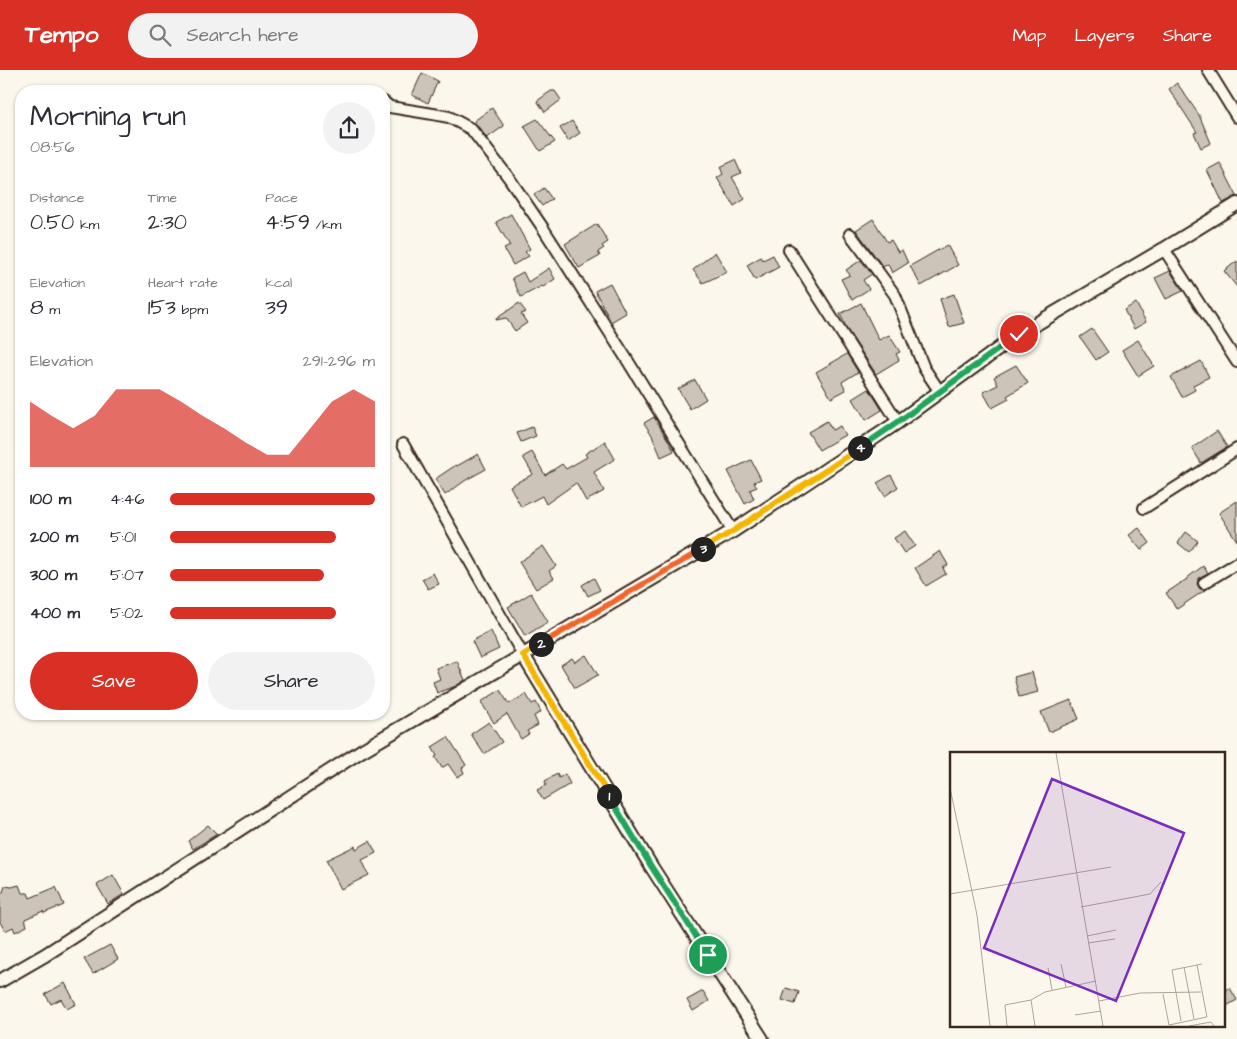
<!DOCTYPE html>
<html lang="en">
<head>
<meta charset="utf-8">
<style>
	:root { --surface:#fff; --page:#f2f2f3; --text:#2b2b33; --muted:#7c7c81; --accent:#d93025 }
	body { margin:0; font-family:"Architects Daughter",sans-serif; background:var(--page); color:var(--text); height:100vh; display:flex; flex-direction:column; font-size:19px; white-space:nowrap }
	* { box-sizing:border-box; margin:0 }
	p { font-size:16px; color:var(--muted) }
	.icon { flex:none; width:28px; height:28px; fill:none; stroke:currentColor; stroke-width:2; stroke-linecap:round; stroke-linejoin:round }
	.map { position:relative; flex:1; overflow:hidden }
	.drawer { position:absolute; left:15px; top:15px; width:375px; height:635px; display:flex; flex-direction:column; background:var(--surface); border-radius:20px; box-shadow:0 1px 4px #0004 }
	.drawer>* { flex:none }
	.pin { position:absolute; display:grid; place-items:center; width:42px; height:42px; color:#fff; margin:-21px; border:2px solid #fff; border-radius:50%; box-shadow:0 1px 5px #0007 }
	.km { position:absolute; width:25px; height:25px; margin:-12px; border-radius:50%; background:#222; color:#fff; font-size:14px; line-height:25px; text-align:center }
	.round { display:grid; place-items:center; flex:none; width:52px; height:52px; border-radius:26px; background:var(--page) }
	.head { display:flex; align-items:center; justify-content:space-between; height:85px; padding:0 15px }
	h1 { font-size:28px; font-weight:600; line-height:38px }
	.metrics { display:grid; grid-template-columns:repeat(3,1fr); gap:8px; height:85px; padding:5px 15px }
	.metrics div { display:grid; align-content:center }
	.metrics b { font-size:21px; font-weight:600 }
	.metrics small { font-size:14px; font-weight:400 }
	.metrics p { font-size:14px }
	.chart { height:140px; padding:10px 15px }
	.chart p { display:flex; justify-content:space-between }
	.chart svg { width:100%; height:90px; margin-top:5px; fill:var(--accent); opacity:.7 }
	.button { display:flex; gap:10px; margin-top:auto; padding:10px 15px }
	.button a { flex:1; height:58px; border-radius:30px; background:var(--accent); color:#fff; font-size:20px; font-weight:600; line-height:58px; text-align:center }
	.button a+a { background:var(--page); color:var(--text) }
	ul { padding:0 15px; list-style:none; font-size:16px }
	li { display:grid; grid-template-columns:80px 60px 1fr; align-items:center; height:38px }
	li i { height:12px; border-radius:6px; background:var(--accent) }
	header { display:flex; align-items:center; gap:30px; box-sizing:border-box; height:70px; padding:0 25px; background:var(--accent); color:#fff }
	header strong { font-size:24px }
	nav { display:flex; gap:28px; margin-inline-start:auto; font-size:18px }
	.search { width:350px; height:45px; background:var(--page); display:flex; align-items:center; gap:12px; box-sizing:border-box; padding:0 18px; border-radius:28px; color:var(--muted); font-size:19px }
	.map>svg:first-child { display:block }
	.building { fill:#ccc4b9; stroke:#3b2a1e }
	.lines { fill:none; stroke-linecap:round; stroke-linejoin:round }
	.minor-casing { stroke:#3b2a1e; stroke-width:14 }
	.tertiary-casing { stroke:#3b2a1e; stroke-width:16 }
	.minor { stroke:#fbf7ec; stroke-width:10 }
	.tertiary { stroke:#fbf7ec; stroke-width:12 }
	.split-1-casing { stroke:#fff; stroke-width:10 }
	.split-2-casing { stroke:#fff; stroke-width:10 }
	.split-3-casing { stroke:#fff; stroke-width:10 }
	.split-4-casing { stroke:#fff; stroke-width:10 }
	.split-5-casing { stroke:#fff; stroke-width:10 }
	.split-1 { stroke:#22a559; stroke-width:6 }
	.split-2 { stroke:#f5b400; stroke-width:6 }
	.split-3 { stroke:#f0652b; stroke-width:6 }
	.split-4 { stroke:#f5b400; stroke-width:6 }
	.split-5 { stroke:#22a559; stroke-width:6 }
	.inset-road { fill:none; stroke:#aea59a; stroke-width:1 }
	.view { fill:#7b2cbf; fill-opacity:0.15; stroke:#7b2cbf; stroke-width:2.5 }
	.inset-edge { fill:none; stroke:#3b2a1e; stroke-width:2.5 }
</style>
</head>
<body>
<header>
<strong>Tempo</strong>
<div class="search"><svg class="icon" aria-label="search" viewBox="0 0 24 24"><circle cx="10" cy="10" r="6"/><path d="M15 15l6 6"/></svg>Search here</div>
<nav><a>Map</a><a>Layers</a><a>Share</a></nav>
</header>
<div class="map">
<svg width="1237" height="969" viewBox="0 0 1237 969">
	<rect width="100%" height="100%" fill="#fbf7ec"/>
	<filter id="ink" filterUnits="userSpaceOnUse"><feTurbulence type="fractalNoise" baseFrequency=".02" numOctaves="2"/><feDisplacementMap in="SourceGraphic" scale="10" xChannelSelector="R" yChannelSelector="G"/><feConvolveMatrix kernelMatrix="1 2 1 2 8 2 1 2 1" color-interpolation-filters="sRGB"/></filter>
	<g filter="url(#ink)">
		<path class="building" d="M422,3L438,11L428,33L412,25Z
			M1177,13L1199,45L1211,73L1201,78L1194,63L1197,62L1169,19Z
			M551,21H555L561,30L545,42L537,31Z
			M492,38L504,56L487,68L474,51Z
			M537,49L555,72L540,81L524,56Z
			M572,51L580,63L568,71L560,58Z
			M735,90L741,103L732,107L745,129L734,136L717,108L723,104L720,97Z
			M1220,93L1237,126L1223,133L1207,100Z
			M544,118L552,129L542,136L534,125Z
			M511,144L530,179L525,182L529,186L513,195L504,179L510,176L496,152Z
			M873,149L887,172L891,170L898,182L902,180L908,193L892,203L888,194L883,197L856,160Z
			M597,154L608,172L602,176L604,178L598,182L600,186L579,198L565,174Z
			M947,175L958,195L921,216L910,196Z
			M715,182L727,202L703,213L693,200Z
			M773,185L779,197L755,210L747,195L761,187L763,190Z
			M861,190L872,204L863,210L869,219L852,230L841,209L850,205L846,200Z
			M1237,191V217L1224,201Z
			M549,198L555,209L543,217L542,216L521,227L512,208L523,202L528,212Z
			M1170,201L1183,221L1166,229L1155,208Z
			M610,213L626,243L611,252L595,221Z
			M954,224L964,253L949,257L940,229Z
			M519,233L526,242L521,244L527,253L515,261L506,248L496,250V249Z
			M861,233L879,270L889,265L900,282L896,284L899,290L876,304L848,261L840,244Z
			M1136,233L1146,252L1134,259L1124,240Z
			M1092,259L1108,282L1096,290L1080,267Z
			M1138,270L1154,296L1138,306L1122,280Z
			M847,284L858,302L842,312L846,320L831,328L816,302Z
			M1201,291L1209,307L1193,315L1195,320L1182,327L1171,307Z
			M1016,295L1028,313L1007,326L1009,329L992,338L983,322L998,315L994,307Z
			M695,310L706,329L690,339L678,319Z
			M869,319L882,340L866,350L853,329Z
			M654,347L668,370L674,381L661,387L652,365L644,353Z
			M827,351L832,360L840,356L845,365L819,380L808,362Z
			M532,357L536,366L521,372L517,363Z
			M1217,361L1227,377L1201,393L1192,378Z
			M605,371L615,389L594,402L604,421L586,431L576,413L546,434L542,426L521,437L510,416L533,404L523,387L532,382L545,405L562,394L566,399L587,387L585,384Z
			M478,384L486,399L466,410L445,425L435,409L456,395L457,396Z
			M751,390L761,409L754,412L757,417L750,420L754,429L745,434L728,401Z
			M891,405L898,417L885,426L877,413Z
			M1237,431V471L1219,443Z
			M1139,458L1150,473L1141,480L1129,465Z
			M905,461L915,476L904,483L894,468Z
			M1186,462L1198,471L1189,482L1178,473Z
			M543,476L556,496L549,501L554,508L536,519L519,492Z
			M940,481L948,495L943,498L946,504L926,516L915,498Z
			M1203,496L1208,503L1200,507L1198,510L1197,514L1200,519L1205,520L1177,539L1166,523L1187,509V508Z
			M433,503L439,514L428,519L422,509Z
			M594,508L600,520L588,526L582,515Z
			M531,523L548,552L525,566L508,537Z
			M491,561L499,579L480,588L472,571Z
			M586,585L598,605L575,618L561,595L572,588L575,592Z
			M457,591L465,610L456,616L437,623L433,612L440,609L436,598Z
			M1032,602L1038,622L1019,627L1014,607Z
			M500,620L509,634L526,624L532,634L536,632L541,642L534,646L538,655L527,661L529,664L521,669L507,644L494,653L481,632Z
			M1071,630L1079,649L1049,662L1041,642Z
			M489,652L502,672L484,684L471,664Z
			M448,667L466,695L462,698L464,703L457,707L448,694L442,698L435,687L437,686L432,677Z
			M557,704L559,708L565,704L570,714L543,730L537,720L546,715L545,711Z
			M208,755L217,764L193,779L188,771Z
			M370,771L376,783L362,790L369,805L341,819L326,790L355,776L356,779Z
			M113,805L124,824L108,834L97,815Z
			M19,815L22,823H28L30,828L56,817L64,835L44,843L43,841L25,849L27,856L15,862L13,857L5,861L0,852V823L3,822L5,816L12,817Z
			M110,875L118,889L93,904L84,889Z
			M65,913L76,934L67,939L61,929L51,934L45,924Z
			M786,918L799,922L795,934L782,930Z
			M1230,918L1237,930L1223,938V921Z
			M703,921L709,931L693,941L687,930Z"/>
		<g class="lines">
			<g class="minor-casing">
				<path id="minor" d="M1208,0L1237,47
					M384,32L390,37L433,44L449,47L471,59L509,108L543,158L626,288L733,461
					M850,164L874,196L895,225L924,298L940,322
					M1164,179L1237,292
					M789,180L898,352
					M403,374L523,585
					M1144,438L1237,379
					M1204,513L1237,493"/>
			</g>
			<g class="tertiary-casing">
				<path id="tertiary" d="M523,585L651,796L762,969
					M0,911L45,885L361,681L733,461L898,352L1019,264L1164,179L1237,134"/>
			</g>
			<use href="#minor" class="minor"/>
			<use href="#tertiary" class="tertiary"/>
		</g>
	</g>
	<g class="lines" filter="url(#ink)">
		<g class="split-1-casing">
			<path id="split-1" d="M609,726L651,796L708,885"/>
		</g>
		<g class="split-2-casing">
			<path id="split-2" d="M541,574L523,585L609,726"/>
		</g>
		<g class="split-3-casing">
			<path id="split-3" d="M541,574L703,479"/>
		</g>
		<g class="split-4-casing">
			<path id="split-4" d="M703,479L733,461L860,378"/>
		</g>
		<g class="split-5-casing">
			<path id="split-5" d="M860,378L898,352L1019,264"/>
		</g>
		<use href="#split-1" class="split-1"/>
		<use href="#split-2" class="split-2"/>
		<use href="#split-3" class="split-3"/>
		<use href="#split-4" class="split-4"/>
		<use href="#split-5" class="split-5"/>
	</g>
	<g transform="translate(950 682)">
		<rect width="275" height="275" fill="#fbf7ec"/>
		<path class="inset-road" d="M106,1L153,274M0,36L27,163L40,274M0,142L161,115M131,155L200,142L211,130M137,184L166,178M138,191L165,187M111,212L116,235M234,215L244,267M98,216L102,238M213,242L219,273L257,265L247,213M81,248L85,274M149,249L190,241L251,240M125,263L151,259M231,269L222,218L252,212M57,274L55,253L81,248L95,240L146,229M239,274L261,270L264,274"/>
		<path class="view" d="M102,27L234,81L166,249L34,196Z"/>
		<rect width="275" height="275" class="inset-edge"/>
	</g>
</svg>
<div class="pin" style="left:708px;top:885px;background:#1e9e55"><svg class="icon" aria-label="arrive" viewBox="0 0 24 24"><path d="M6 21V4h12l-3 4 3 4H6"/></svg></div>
<div class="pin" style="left:1019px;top:264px;background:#d93025"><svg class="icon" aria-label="check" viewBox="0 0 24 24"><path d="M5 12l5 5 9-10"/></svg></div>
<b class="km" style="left:609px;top:726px">1</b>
<b class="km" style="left:541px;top:574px">2</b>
<b class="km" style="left:703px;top:479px">3</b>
<b class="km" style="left:860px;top:378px">4</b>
<section class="drawer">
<div class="head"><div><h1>Morning run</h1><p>08:56</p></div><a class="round"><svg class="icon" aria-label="share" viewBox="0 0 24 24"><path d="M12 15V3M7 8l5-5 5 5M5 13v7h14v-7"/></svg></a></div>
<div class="metrics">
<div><p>Distance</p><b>0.50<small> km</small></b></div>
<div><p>Time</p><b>2:30</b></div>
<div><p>Pace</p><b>4:59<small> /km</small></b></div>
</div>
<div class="metrics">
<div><p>Elevation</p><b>8<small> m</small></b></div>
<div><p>Heart rate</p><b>153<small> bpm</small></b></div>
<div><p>kcal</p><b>39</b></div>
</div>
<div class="chart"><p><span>Elevation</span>291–296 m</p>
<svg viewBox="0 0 160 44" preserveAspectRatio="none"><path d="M0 44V12L10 19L20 25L30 19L40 6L50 6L60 6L70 12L80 19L90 25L100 32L110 38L120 38L130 25L140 12L150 6L160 12V44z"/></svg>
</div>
<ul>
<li><b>100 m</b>4:46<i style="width:100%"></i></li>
<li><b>200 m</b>5:01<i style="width:81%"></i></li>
<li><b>300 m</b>5:07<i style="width:75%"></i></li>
<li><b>400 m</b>5:02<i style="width:81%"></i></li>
</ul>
<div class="button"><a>Save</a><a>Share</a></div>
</section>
</div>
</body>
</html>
